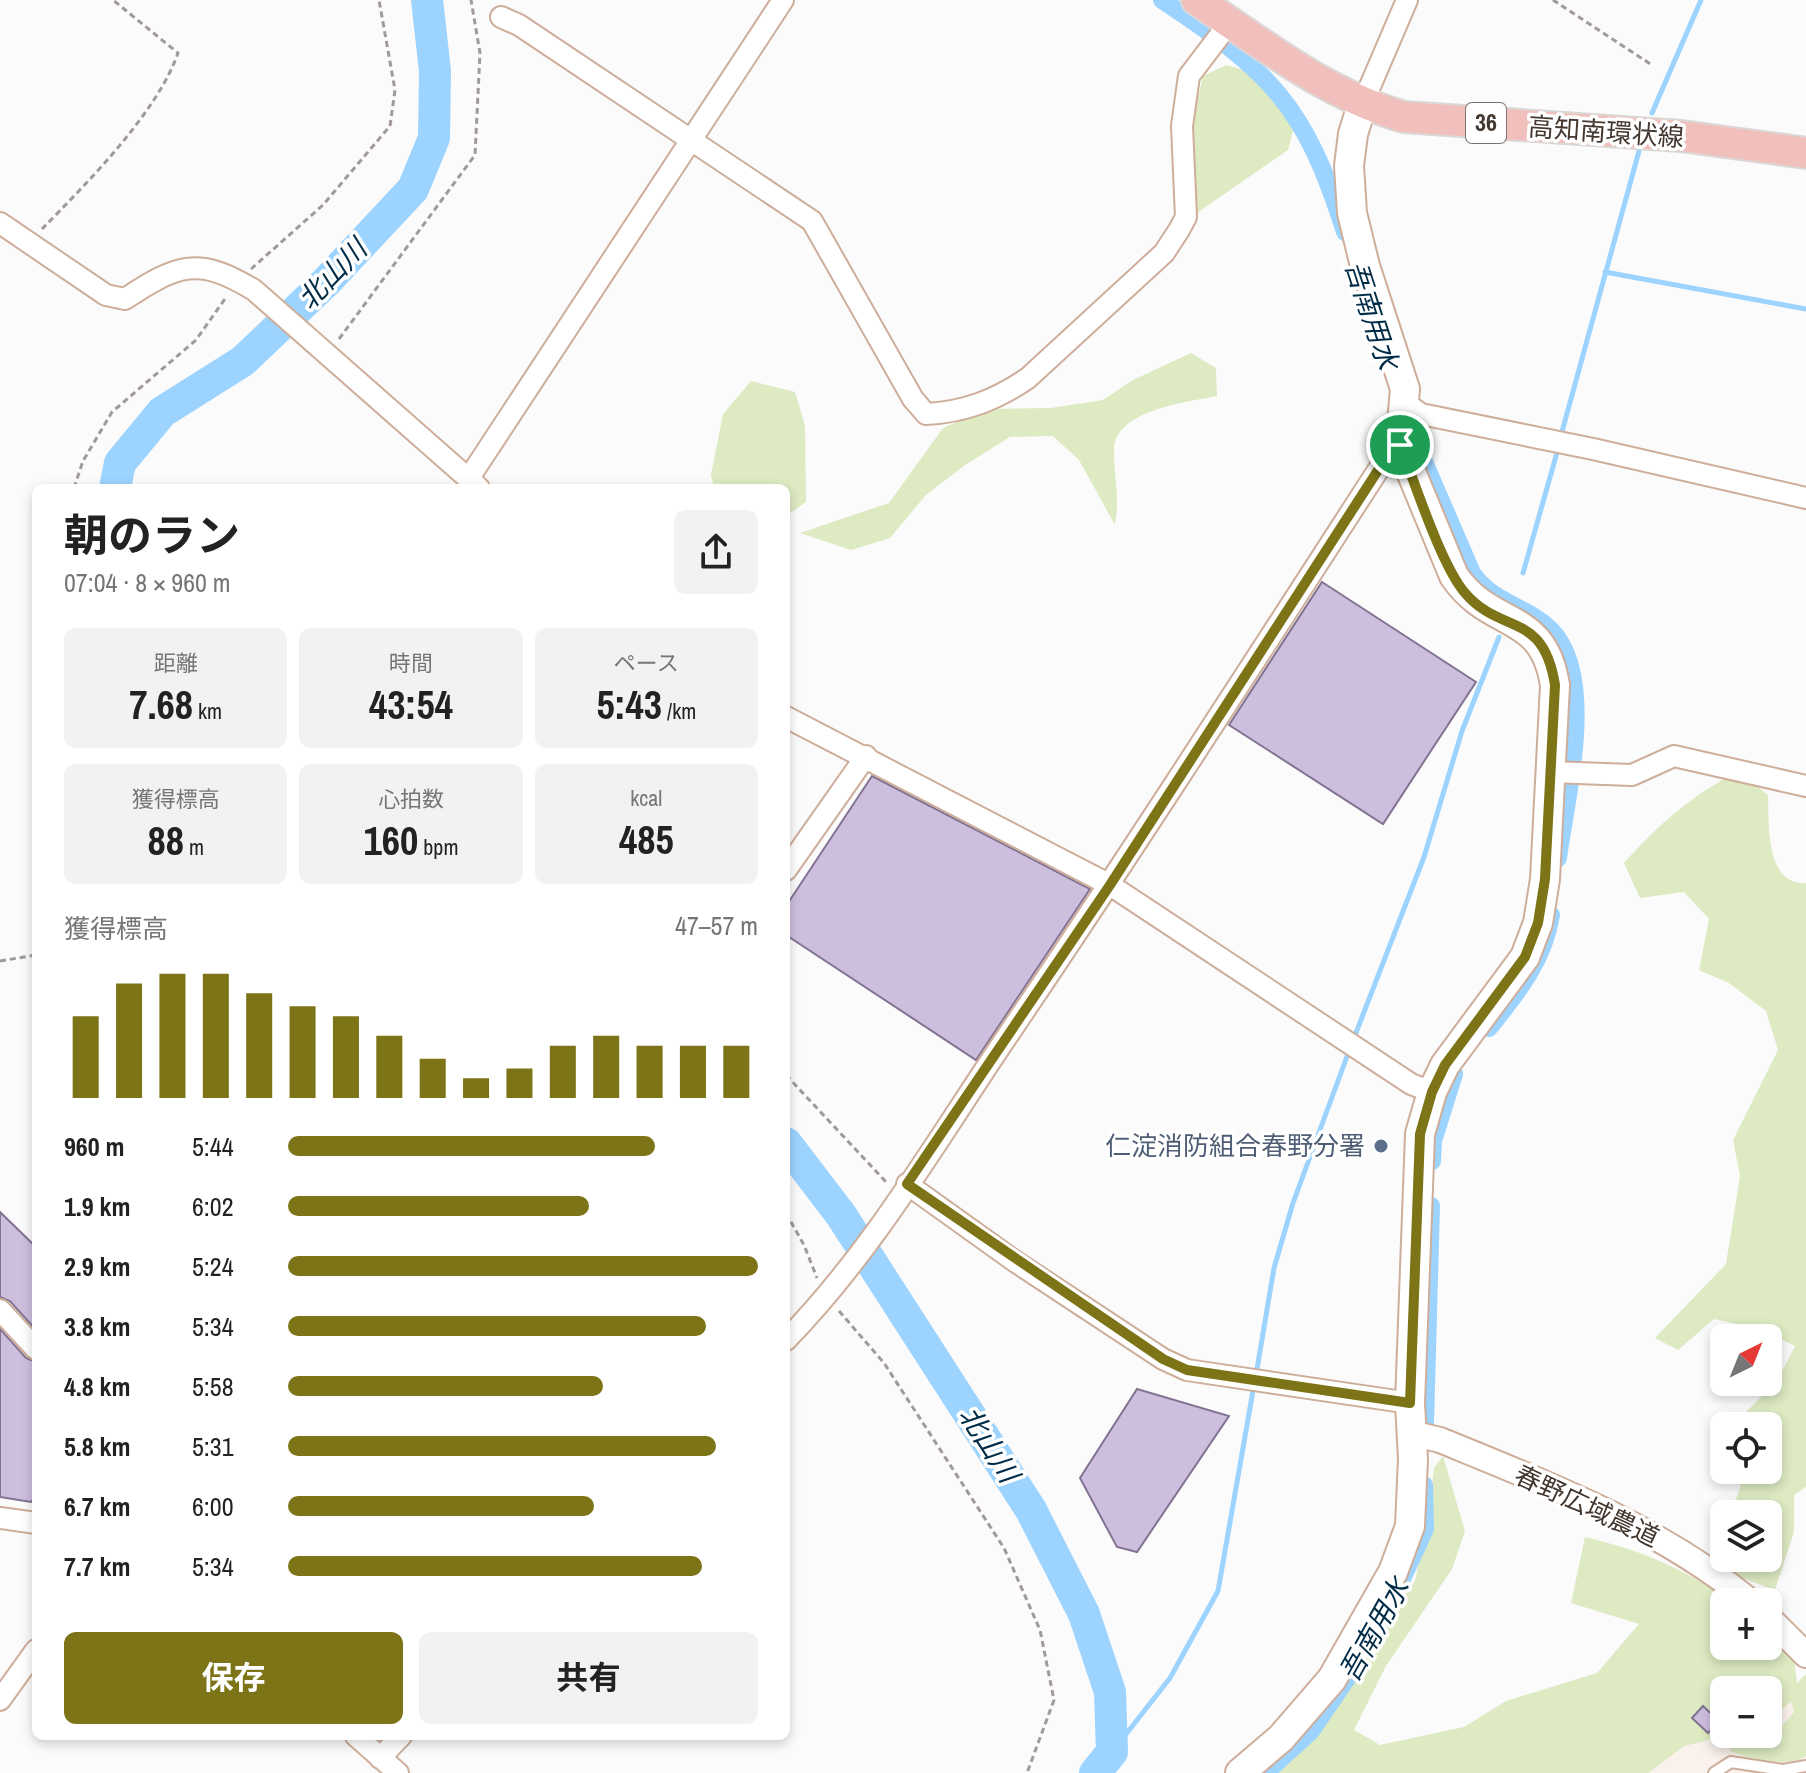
<!DOCTYPE html>
<html lang="ja">
<head>
<meta charset="utf-8">
<style>
	:root { --surface:#fff; --page:#f2f2f2; --text:#222; --muted:#767676; --accent:#7c7417 }
	body { margin:0; font-family:"Archivo Narrow","Noto Sans JP",sans-serif; background:var(--page); color:var(--text); height:100vh; display:flex; flex-direction:column; font-size:30px; white-space:nowrap }
	* { box-sizing:border-box; margin:0 }
	p { font-size:26px; color:var(--muted) }
	.icon { flex:none; width:44px; height:44px; fill:none; stroke:currentColor; stroke-width:2; stroke-linecap:round; stroke-linejoin:round }
	.map { position:relative; flex:1; overflow:hidden }
	.sheet { position:absolute; left:32px; top:484px; width:758px; height:1256px; display:flex; flex-direction:column; background:var(--surface); border-radius:12px; box-shadow:0 4px 12px #0003 }
	.sheet>* { flex:none }
	.needle { width:52px; rotate:43deg }
	.fabs { position:absolute; left:1710px; top:1324px; display:grid; gap:16px }
	.fabs a { display:grid; place-items:center; width:72px; height:72px; border-radius:12px; background:var(--surface); box-shadow:0 4px 12px #0003; font-size:40px }
	.pin { position:absolute; display:grid; place-items:center; width:68px; height:68px; color:#fff; margin:-34px; border:4px solid #fff; border-radius:50%; box-shadow:0 2px 8px #0007 }
	.round { display:grid; place-items:center; flex:none; width:84px; height:84px; border-radius:12px; background:var(--page) }
	.headline { display:flex; align-items:center; justify-content:space-between; height:136px; padding:0 32px }
	h1 { font-size:44px; font-weight:700; line-height:60px }
	.metrics { display:grid; grid-template-columns:repeat(3,1fr); gap:12px; height:136px; padding:8px 32px }
	.metrics div { display:grid; align-content:center; border-radius:12px; background:var(--page); text-align:center }
	.metrics b { font-size:40px; font-weight:700 }
	.metrics small { font-size:22px; font-weight:400 }
	.metrics p { font-size:22px }
	.chart { height:224px; padding:16px 32px }
	.chart p { display:flex; justify-content:space-between }
	.chart svg { width:100%; height:144px; margin-top:8px; stroke:var(--accent); stroke-width:6 }
	.action { display:flex; gap:16px; margin-top:auto; padding:16px 32px }
	.action a { flex:1; height:92px; border-radius:12px; background:var(--accent); color:#fff; font-size:32px; font-weight:700; line-height:92px; text-align:center }
	.action a+a { background:var(--page); color:var(--text) }
	ul { padding:0 32px; list-style:none; font-size:26px }
	li { display:grid; grid-template-columns:128px 96px 1fr; align-items:center; height:60px }
	li i { height:20px; border-radius:10px; background:var(--accent) }
	.map>svg:first-child { display:block }
	.built { fill:#faf1ec }
	.green { fill:#ddeac2 }
	.lines { fill:none; stroke-linecap:round; stroke-linejoin:round }
	.stream { stroke:#9cd3ff; stroke-width:5 }
	.canal { stroke:#9cd3ff; stroke-width:18 }
	.river { stroke:#9cd3ff; stroke-width:32 }
	.building { fill:#cdbede; stroke:#817391; stroke-width:2 }
	.service-casing { stroke:#ceae9a; stroke-width:14 }
	.minor-casing { stroke:#ceae9a; stroke-width:24 }
	.tertiary-casing { stroke:#ceae9a; stroke-width:28 }
	.secondary-casing { stroke:#ceae9a; stroke-width:32 }
	.primary-casing { stroke:#dad7d5; stroke-width:34 }
	.path { stroke:#a19a96; stroke-width:3; stroke-dasharray:6 4; stroke-linecap:butt }
	.service { stroke:#fff; stroke-width:10 }
	.minor { stroke:#fff; stroke-width:20 }
	.tertiary { stroke:#fff; stroke-width:24 }
	.secondary { stroke:#fff; stroke-width:28 }
	.primary { stroke:#f2c0bc; stroke-width:30 }
	.route-casing { stroke:#fff; stroke-width:16 }
	.route { stroke:#7c7417; stroke-width:10 }
	.service-dot { fill:#5c6f8a; stroke:#fff; stroke-width:3 }
	.labels { text-anchor:middle; stroke-width:7; stroke-linejoin:round; paint-order:stroke }
	.shield { fill:#fff; stroke:#7c736d; stroke-width:2 }
	.shield-label { font-size:24px; font-weight:bold; fill:#44372f }
	.street-label { font-size:26px; fill:#44372f; stroke:#fff }
	.service-label { font-size:26px; fill:#4e5e75; stroke:#fff; text-anchor:end }
	.water-label { font-size:28px; font-style:italic; fill:#002c48; stroke:#fff }
</style>
</head>
<body>
<div class="map">
<svg width="1806" height="1773" viewBox="0 0 1806 1773">
	<rect width="100%" height="100%" fill="#fbfbfb"/>
	<path class="built" d="M1806,1690V1773H1644L1702,1703L1724,1734H1768V1716Z"/>
	<path class="green" d="M1226,65L1266,76L1296,119L1288,150L1194,215L1188,140L1203,76Z
		M1191,353L1216,368L1217,396C1188,402 1114,410 1114,450C1114,477 1120,496 1115,525L1079,460L1053,436L1010,437L965,465L926,495L890,538L851,550L800,533L889,503L943,428L987,409L1051,408L1103,400L1133,380Z
		M751,381L795,392L805,426L806,502L786,516V488H714L711,475L723,414Z
		M1738,771L1768,795C1769,822 1765,886 1806,883V1487L1794,1495V1532L1775,1590L1736,1576L1712,1554L1724,1529V1558H1768V1514H1731L1746,1470H1768V1426H1740L1739,1419L1777,1381L1795,1346L1760,1329L1714,1319L1678,1350L1655,1338L1726,1264L1740,1176L1733,1140L1778,1050L1766,1011L1729,983L1699,970L1709,919L1684,892L1640,898L1624,863C1661,822 1690,797 1738,771Z
		M1443,1456L1465,1531L1452,1569L1386,1666L1354,1730L1380,1745L1464,1727L1506,1701L1597,1673L1639,1624L1571,1603L1585,1537C1640,1550 1685,1568 1730,1602H1724V1646H1768V1634L1794,1658L1797,1683L1806,1674V1756C1786,1768 1751,1759 1730,1751L1729,1742L1754,1736L1772,1738L1794,1712L1791,1701L1768,1723V1690H1724V1734H1734L1684,1746L1648,1773H1264L1309,1739L1356,1676L1385,1623L1415,1581L1428,1519L1434,1468Z"/>
	<g class="lines">
		<path class="stream" d="M1652,113L1701,0
			M1605,272L1806,309
			M1560,439L1639,151
			M1523,573L1558,449
			M1354,1038L1424,857L1462,731L1499,637
			M1256,1375L1274,1268L1293,1203L1349,1051
			M1112,1752L1170,1678L1218,1591L1254,1385"/>
		<path class="canal" d="M1162,0C1271,72 1305,105 1345,232
			M1406,420L1472,573C1492,603 1527,606 1551,630C1597,677 1566,797 1558,858
			M1489,1028C1517,993 1544,960 1551,915
			M1432,1161L1433,1141L1454,1074
			M1425,1423L1431,1206
			M1401,1581L1425,1529L1424,1485
			M1265,1773L1311,1731L1352,1671"/>
		<path class="river" d="M115,488L120,463L162,412L243,361L326,282L413,189L434,138L435,71L427,0
			M786,1143L841,1215L1031,1510L1084,1614L1110,1692L1112,1752L1095,1773"/>
	</g>
	<path class="building" d="M1322,582L1476,682L1383,824L1229,725Z
		M872,776L1090,889L976,1060L786,935V906Z
		M0,1212L36,1247V1330L10,1301L0,1297Z
		M0,1329L26,1358L36,1362V1496L31,1502L0,1497Z
		M1137,1389L1229,1416L1137,1552L1117,1547L1080,1478Z
		M1703,1706L1719,1721L1708,1733L1692,1718Z"/>
	<g class="lines">
		<g class="service-casing">
			<path id="service" d="M1714,1773L1731,1762L1783,1770L1806,1766"/>
		</g>
		<g class="minor-casing">
			<path id="minor" d="M501,17L519,25L812,221L913,399L926,414C965,412 996,400 1028,378L1164,253L1179,230L1186,217L1182,126L1189,76L1230,22
				M1362,105L1407,0
				M0,223L106,295L125,299C178,264 198,256 254,290L479,488
				M1403,401L1421,414L1593,449L1806,498
				M469,478L783,0
				M786,717L1110,885L1411,1084L1432,1092
				M1550,772L1632,775L1674,756L1806,786
				M786,870L866,756
				M907,1184L1016,1262L1163,1359L1187,1370L1410,1403
				M0,1310L36,1349
				M786,1340C873,1251 937,1140 1006,1038C1138,843 1265,645 1393,447L1400,445
				M0,1518L36,1523
				M0,1700L36,1650
				M356,1736L398,1773
				M380,1758L401,1736"/>
		</g>
		<g class="tertiary-casing">
			<path id="tertiary" d="M1411,1433L1440,1440C1548,1484 1660,1527 1751,1602
				M1768,1617L1806,1655"/>
		</g>
		<g class="secondary-casing">
			<path id="secondary" d="M1240,1773L1281,1738L1332,1679L1393,1572L1410,1526L1413,1459L1410,1403L1420,1134L1432,1092L1445,1065L1525,957L1538,923L1545,879L1555,685C1543,609 1492,631 1454,576L1400,445L1405,389L1365,266L1352,213L1349,166L1353,134L1362,105"/>
		</g>
		<g class="primary-casing">
			<path id="primary" d="M1197,0C1264,45 1326,94 1404,117L1681,136L1806,153"/>
		</g>
		<path class="path" d="M1553,0L1652,65
			M42,229C87,183 157,113 178,53L113,0
			M251,269L323,205L390,126L395,90L379,0
			M339,339L475,155L480,53L471,0
			M74,488L83,461L112,412L196,340L227,296
			M0,961L36,955
			M786,1075L887,1183
			M786,1213L804,1245L817,1278
			M839,1311L884,1363L1004,1548L1040,1630L1054,1700L1027,1773"/>
		<use href="#service" class="service"/>
		<use href="#minor" class="minor"/>
		<use href="#tertiary" class="tertiary"/>
		<use href="#secondary" class="secondary"/>
		<use href="#primary" class="primary"/>
	</g>
	<g class="lines">
		<g class="route-casing">
			<path id="route" d="M1400,445C1415,483 1441,565 1465,593C1502,636 1543,610 1555,685L1545,879L1538,923L1525,957L1445,1065L1432,1092L1420,1134L1410,1403L1187,1370L1163,1359L907,1184L1110,885L1393,447Z"/>
		</g>
		<use href="#route" class="route"/>
	</g>
	<circle class="service-dot" cx="1381" cy="1146" r="8"/>
	<g class="labels">
		<rect class="shield" x="1466" y="103" width="40" height="40" rx="6"/>
		<g class="shield-label">
			<text x="1486" y="131">36</text>
		</g>
		<g class="street-label">
			<text transform="translate(1606 132) rotate(4)" y="9">高知南環状線</text>
			<text transform="translate(1587 1506) rotate(25)" y="9">春野広域農道</text>
		</g>
		<g class="service-label">
			<text x="1365" y="1155">仁淀消防組合春野分署</text>
		</g>
		<g class="water-label">
			<text transform="translate(332 274) rotate(-46)" y="10">北山川</text>
			<text transform="translate(1372 315) rotate(72)" y="10">吾南用水</text>
			<text transform="translate(989 1444) rotate(57)" y="10">北山川</text>
			<text transform="translate(1374 1630) rotate(-61)" y="10">吾南用水</text>
		</g>
	</g>
</svg>
<div class="fabs">
<a><svg class="needle" viewBox="-14 -14 28 28"><path d="M0-13l5 13h-10z" fill="#e53935"/><path d="M0 13l5-13h-10z" fill="#767676"/></svg></a>
<a><svg class="icon" aria-label="locate" viewBox="0 0 24 24"><circle cx="12" cy="12" r="6"/><path d="M12 2v4M12 18v4M2 12h4M18 12h4"/></svg></a>
<a><svg class="icon" aria-label="layers" viewBox="0 0 24 24"><path d="M12 4l9 5-9 5-9-5zM3 14l9 5 9-5"/></svg></a>
<a>+</a>
<a>−</a>
</div>
<div class="pin" style="left:1400px;top:445px;background:#1e9e55"><svg class="icon" aria-label="arrive" viewBox="0 0 24 24"><path d="M6 21V4h12l-3 4 3 4H6"/></svg></div>
<section class="sheet">
<div class="headline"><div><h1>朝のラン</h1><p>07:04 · 8 × 960 m</p></div><a class="round"><svg class="icon" aria-label="share" viewBox="0 0 24 24"><path d="M12 15V3M7 8l5-5 5 5M5 13v7h14v-7"/></svg></a></div>
<div class="metrics">
<div><p>距離</p><b>7.68<small> km</small></b></div>
<div><p>時間</p><b>43:54</b></div>
<div><p>ペース</p><b>5:43<small> /km</small></b></div>
</div>
<div class="metrics">
<div><p>獲得標高</p><b>88<small> m</small></b></div>
<div><p>心拍数</p><b>160<small> bpm</small></b></div>
<div><p>kcal</p><b>485</b></div>
</div>
<div class="chart"><p><span>獲得標高</span>47–57 m</p>
<svg viewBox="0 0 160 44" preserveAspectRatio="none"><path d="M5 44V19M15 44V9M25 44V6M35 44V6M45 44V12M55 44V16M65 44V19M75 44V25M85 44V32M95 44V38M105 44V35M115 44V28M125 44V25M135 44V28M145 44V28M155 44V28"/></svg>
</div>
<ul>
<li><b>960 m</b>5:44<i style="width:78%"></i></li>
<li><b>1.9 km</b>6:02<i style="width:64%"></i></li>
<li><b>2.9 km</b>5:24<i style="width:100%"></i></li>
<li><b>3.8 km</b>5:34<i style="width:89%"></i></li>
<li><b>4.8 km</b>5:58<i style="width:67%"></i></li>
<li><b>5.8 km</b>5:31<i style="width:91%"></i></li>
<li><b>6.7 km</b>6:00<i style="width:65%"></i></li>
<li><b>7.7 km</b>5:34<i style="width:88%"></i></li>
</ul>
<div class="action"><a>保存</a><a>共有</a></div>
</section>
</div>
</body>
</html>
